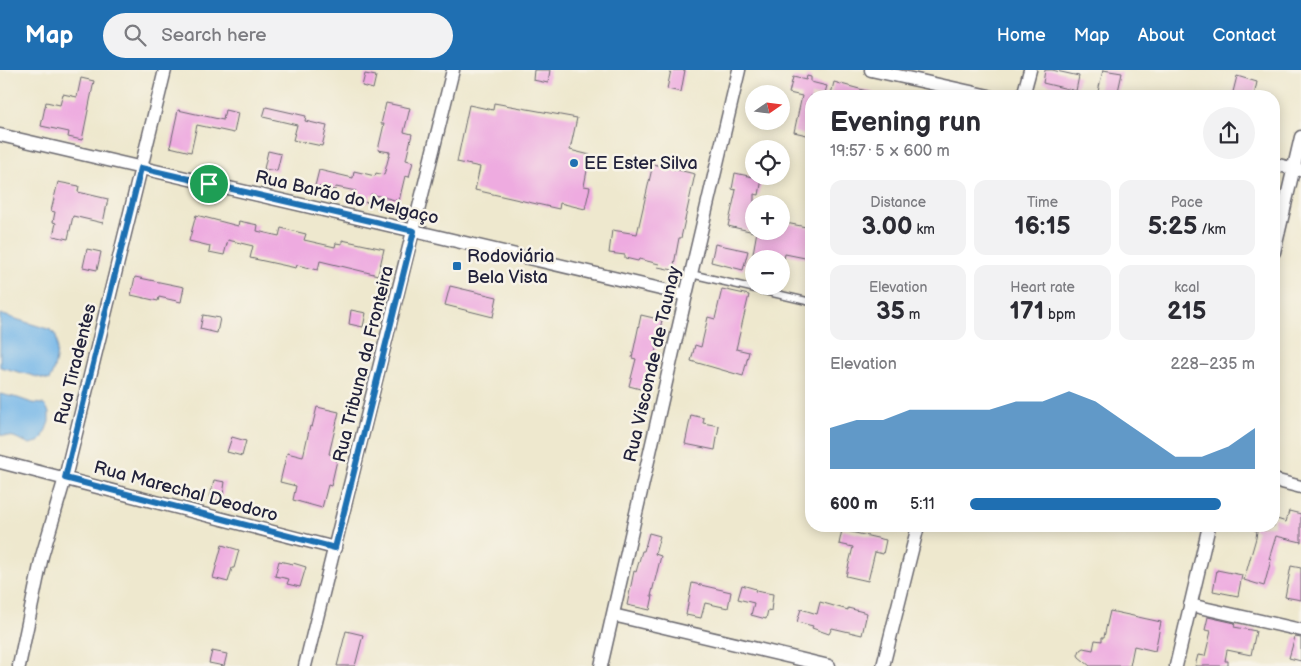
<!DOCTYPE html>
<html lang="en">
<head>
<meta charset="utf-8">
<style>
	:root { --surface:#fff; --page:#f2f2f3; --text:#2b2b33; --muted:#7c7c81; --accent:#1f6fb2 }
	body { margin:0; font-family:"Balsamiq Sans",sans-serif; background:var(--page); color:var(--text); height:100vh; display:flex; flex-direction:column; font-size:19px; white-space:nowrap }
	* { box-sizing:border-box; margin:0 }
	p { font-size:16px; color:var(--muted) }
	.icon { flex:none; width:28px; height:28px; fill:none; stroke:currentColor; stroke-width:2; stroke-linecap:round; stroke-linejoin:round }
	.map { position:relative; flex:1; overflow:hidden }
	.panel { position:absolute; left:805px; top:20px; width:475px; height:442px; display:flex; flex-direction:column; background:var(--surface); border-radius:20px; box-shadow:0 2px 12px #0003 }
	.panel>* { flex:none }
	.needle { width:32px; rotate:76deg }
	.buttons { position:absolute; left:745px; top:15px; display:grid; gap:10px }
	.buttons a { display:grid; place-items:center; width:45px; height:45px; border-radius:50%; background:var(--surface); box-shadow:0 2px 12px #0003; font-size:25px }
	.pin { position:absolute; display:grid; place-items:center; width:42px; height:42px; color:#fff; margin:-21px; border:2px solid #fff; border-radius:50%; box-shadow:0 1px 5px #0007 }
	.round { display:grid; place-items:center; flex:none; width:52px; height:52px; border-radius:26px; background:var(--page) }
	.headline { display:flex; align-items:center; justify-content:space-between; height:85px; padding:0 25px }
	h1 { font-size:28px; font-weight:600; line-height:38px }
	.stats { display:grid; grid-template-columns:repeat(3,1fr); gap:8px; height:85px; padding:5px 25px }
	.stats div { display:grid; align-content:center; border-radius:12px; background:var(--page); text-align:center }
	.stats b { font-size:25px; font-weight:600 }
	.stats small { font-size:14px; font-weight:400 }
	.stats p { font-size:14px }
	.chart { height:140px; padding:10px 25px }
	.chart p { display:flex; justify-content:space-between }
	.chart svg { width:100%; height:90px; margin-top:5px; fill:var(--accent); opacity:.7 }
	ul { padding:0 25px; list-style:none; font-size:16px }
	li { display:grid; grid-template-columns:80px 60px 1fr; align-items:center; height:38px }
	li i { height:12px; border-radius:6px; background:var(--accent) }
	header { display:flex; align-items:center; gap:30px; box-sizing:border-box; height:70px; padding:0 25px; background:var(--accent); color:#fff }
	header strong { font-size:24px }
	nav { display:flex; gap:28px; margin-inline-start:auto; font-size:18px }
	.search { width:350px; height:45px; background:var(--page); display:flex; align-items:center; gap:12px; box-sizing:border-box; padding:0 18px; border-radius:28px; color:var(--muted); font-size:19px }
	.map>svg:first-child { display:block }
	.water { fill:#73b6e8; stroke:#4a6c92 }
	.building { fill:#eeabe0 }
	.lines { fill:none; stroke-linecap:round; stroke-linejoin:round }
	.service-casing { stroke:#69676e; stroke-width:9 }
	.minor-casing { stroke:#69676e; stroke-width:15 }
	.service { stroke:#fff; stroke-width:6 }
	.minor { stroke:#fff; stroke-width:12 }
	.route-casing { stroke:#fff; stroke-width:10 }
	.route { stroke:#1f6fb2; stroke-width:6 }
	.poi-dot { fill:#1f6fb2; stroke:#f7f3e8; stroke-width:2 }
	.labels { text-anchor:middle; stroke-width:5; stroke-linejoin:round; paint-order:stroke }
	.poi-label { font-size:18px; fill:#22223b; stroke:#f7f3e8; text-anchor:start }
	.street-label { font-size:18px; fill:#22223b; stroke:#f7f3e8 }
</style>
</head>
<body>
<header>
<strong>Map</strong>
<div class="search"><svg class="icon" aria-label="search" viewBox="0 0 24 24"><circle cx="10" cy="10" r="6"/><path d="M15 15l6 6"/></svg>Search here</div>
<nav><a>Home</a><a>Map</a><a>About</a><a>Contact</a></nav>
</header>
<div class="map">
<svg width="1301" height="596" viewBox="0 0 1301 596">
	<rect width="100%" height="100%" fill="#f7f3e8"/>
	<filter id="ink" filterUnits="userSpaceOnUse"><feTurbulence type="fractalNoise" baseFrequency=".02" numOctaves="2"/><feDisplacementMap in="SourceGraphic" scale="10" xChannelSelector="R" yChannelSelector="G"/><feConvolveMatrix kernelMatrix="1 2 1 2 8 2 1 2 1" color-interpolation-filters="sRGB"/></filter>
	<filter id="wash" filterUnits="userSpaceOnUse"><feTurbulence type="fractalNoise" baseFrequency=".0096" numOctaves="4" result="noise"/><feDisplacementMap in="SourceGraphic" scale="20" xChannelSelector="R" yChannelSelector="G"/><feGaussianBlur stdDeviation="1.12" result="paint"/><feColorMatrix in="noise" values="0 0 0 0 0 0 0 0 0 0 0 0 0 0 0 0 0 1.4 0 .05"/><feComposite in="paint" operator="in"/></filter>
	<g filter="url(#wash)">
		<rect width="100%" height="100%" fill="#eee8ce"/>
		<path class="water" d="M0,244L51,260C53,262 55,264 56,266C59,276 55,302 49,310L0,297Z
			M0,324L18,328L32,333L43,334L47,338L49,343V352L45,362L42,369L38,372L30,374L14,367L0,365Z"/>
		<g id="blocks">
			<path class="building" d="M534,0H550L548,13L533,10Z
				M671,0H685L681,22L667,19Z
				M1045,0H1052L1079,6L1076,21L1043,13Z
				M1103,0L1122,3L1117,26H1097Z
				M365,4L376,6L373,19L362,16Z
				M807,6L811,7V12L827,16L824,26H811V66L794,62L802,26L789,23L793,7L806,10Z
				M1237,6L1257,12L1254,26H1232Z
				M81,8L94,11L82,70L68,67L69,62L41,56L46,32L60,35L63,24L77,27Z
				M834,12L874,23V26H838L831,24Z
				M386,33L410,38L404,62L412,64L406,90L413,92L409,107L405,106L399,131L371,124L369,133L354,130L356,121L336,117L335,120L315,116L319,100L353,108L354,101L375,106L376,103L384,105L390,82L378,80L384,54H381Z
				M494,33L577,48L570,80L590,85L584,116L590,117L585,139L560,133L559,139L475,120L480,97L457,92L469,35L493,40Z
				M266,37L306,46L305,51L327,56L322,76L293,70L297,55L263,47Z
				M178,40L223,50L225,40L238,43L234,63L197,55L191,82L170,77Z
				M268,81L281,84L277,101L264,99Z
				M653,94L695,104L681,168H679L673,200L658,197L659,194L639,189L638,191L625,188V185L609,183L612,160L637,164Z
				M735,103L762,109L759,125L754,124V162L728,156L736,120L732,119Z
				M58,112L79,116L78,122L108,129L103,153L73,146L68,169L53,166L56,153L53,152L55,142L51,141Z
				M196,145L238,156L239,151L258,155L257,161L279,166L281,158L306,164L304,170L335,177L336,173L342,174V170L384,179L378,205L320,191L318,200L297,195L296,198L250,188L253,176L228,170L224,185L209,182L210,176L189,171Z
				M781,152L811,158V180L810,189L785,184L784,189H752L757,161H781Z
				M715,174L748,181L743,200L711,192Z
				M87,179L101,182L97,200L83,197Z
				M135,207L184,217L181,232L159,227L158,231L131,225Z
				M450,216L497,227L493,247L445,235Z
				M722,219L749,225L736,279L749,282L743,306L691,291L695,275L701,277L708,247L715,249Z
				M351,240L366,243L363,257L349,254Z
				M203,245L220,248L217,263L200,259Z
				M641,245L662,250L653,293L651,292L644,320L629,316L636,289L632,288Z
				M317,337L339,342L329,384L338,386L331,416L328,415L322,438L293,430L296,416L280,412L287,383L303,387L310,356L312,357Z
				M691,345L704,348L703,353L719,356L715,380L685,374Z
				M232,367L246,371L242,386L227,382Z
				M214,410L225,412L222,431L210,428Z
				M1289,441L1301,444V472L1276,466L1269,489L1271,490L1264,516L1244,510L1256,468L1257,461L1254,460V456H1274V448L1286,452Z
				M842,460L886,470L883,484L875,482L868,511L846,506L853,477L839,474Z
				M649,463L660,466L655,484L661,486L651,526H653L650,540L627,535L634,501L636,502L642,481H644Z
				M222,475L239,480L234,498H232L228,512L213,508Z
				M279,491L293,494V493L306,497L300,517L287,514L289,509L275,506Z
				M1291,496L1301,498V530L1285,527Z
				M1217,500L1242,505L1238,526L1213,521Z
				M692,513L731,522L728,538L705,533L701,548L686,545Z
				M742,515L756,519L755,521L773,524L771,541L768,540L766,549L751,545L754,533L738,529Z
				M820,532L848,540V538L867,543L862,565L832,558L829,564L812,558L813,556L797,552L801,539L817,544Z
				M1110,541L1161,552L1155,581L1134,576L1130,596H1090L1079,587L1078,585L1080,580L1083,578L1093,580L1095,570L1102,571V567H1104Z
				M1208,547L1235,553L1234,557L1256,561L1251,585L1227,580L1225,591H1228V596H1195L1198,585L1205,586L1211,561L1205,560Z
				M346,561L363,565L355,596H337Z
				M1295,567L1301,568V591L1289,588Z
				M212,581L227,584L224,596L209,593Z"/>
		</g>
	</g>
	<g filter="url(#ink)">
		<use href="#blocks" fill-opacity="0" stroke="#69676e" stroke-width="1"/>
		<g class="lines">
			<g class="service-casing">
				<path id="service" d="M691,204L811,232"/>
			</g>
			<g class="minor-casing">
				<path id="minor" d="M871,0L989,26
					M1023,26L1030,0
					M0,65L414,161L686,225
					M1274,94L1300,100
					M1274,182L1301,67
					M0,392L335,478
					M1274,410L1301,417
					M1190,535L1301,560
					M613,545L829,596
					M19,596L42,486L65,408L165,0
					M305,596L453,0
					M601,596L686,225L739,0
					M883,596L918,456
					M1176,596L1209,456"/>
			</g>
			<use href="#service" class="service"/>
			<use href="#minor" class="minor"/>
		</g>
	</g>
	<g class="lines" filter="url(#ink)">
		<g class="route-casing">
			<path id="route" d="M141,98L414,161L335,478L65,408Z"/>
		</g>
		<use href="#route" class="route"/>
	</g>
	<g class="poi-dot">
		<circle cx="574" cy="93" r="5"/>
		<rect x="452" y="191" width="10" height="10" rx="2.5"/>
	</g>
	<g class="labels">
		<g class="poi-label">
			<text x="584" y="99">EE Ester Silva</text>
			<text x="467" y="192">Rodoviária<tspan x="467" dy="21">Bela Vista</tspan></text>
		</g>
		<g class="street-label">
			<text transform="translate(347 127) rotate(13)" y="6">Rua Barão do Melgaço</text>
			<text transform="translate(75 294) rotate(-76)" y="6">Rua Tiradentes</text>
			<text transform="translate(363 294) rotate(-76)" y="6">Rua Tribuna da Fronteira</text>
			<text transform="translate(652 294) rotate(-77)" y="6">Rua Visconde de Taunay</text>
			<text transform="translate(186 421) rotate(15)" y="6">Rua Marechal Deodoro</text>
		</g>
	</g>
</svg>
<div class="buttons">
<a><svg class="needle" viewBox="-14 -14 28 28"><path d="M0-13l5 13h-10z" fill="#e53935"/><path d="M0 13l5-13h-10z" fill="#7c7c81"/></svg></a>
<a><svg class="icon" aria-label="locate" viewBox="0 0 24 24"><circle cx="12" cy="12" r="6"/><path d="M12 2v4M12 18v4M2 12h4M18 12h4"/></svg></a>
<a>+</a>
<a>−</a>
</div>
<div class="pin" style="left:209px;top:114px;background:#1e9e55"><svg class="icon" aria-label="arrive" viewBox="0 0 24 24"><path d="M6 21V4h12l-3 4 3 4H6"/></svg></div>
<section class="panel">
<div class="headline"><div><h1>Evening run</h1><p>19:57 · 5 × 600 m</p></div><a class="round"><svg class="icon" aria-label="share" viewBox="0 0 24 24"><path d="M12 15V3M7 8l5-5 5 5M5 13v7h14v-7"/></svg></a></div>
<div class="stats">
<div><p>Distance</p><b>3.00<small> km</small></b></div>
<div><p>Time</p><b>16:15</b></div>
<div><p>Pace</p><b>5:25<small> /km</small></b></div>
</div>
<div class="stats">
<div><p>Elevation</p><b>35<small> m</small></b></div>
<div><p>Heart rate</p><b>171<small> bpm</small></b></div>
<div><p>kcal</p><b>215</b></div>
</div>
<div class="chart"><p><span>Elevation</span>228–235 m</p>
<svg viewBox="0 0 160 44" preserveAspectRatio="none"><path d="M0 44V24L10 20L20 20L30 15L40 15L50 15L60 15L70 11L80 11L90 6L100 11L110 20L120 29L130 38L140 38L150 33L160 24V44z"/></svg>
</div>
<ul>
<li><b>600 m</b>5:11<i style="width:88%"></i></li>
</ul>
</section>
</div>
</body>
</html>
